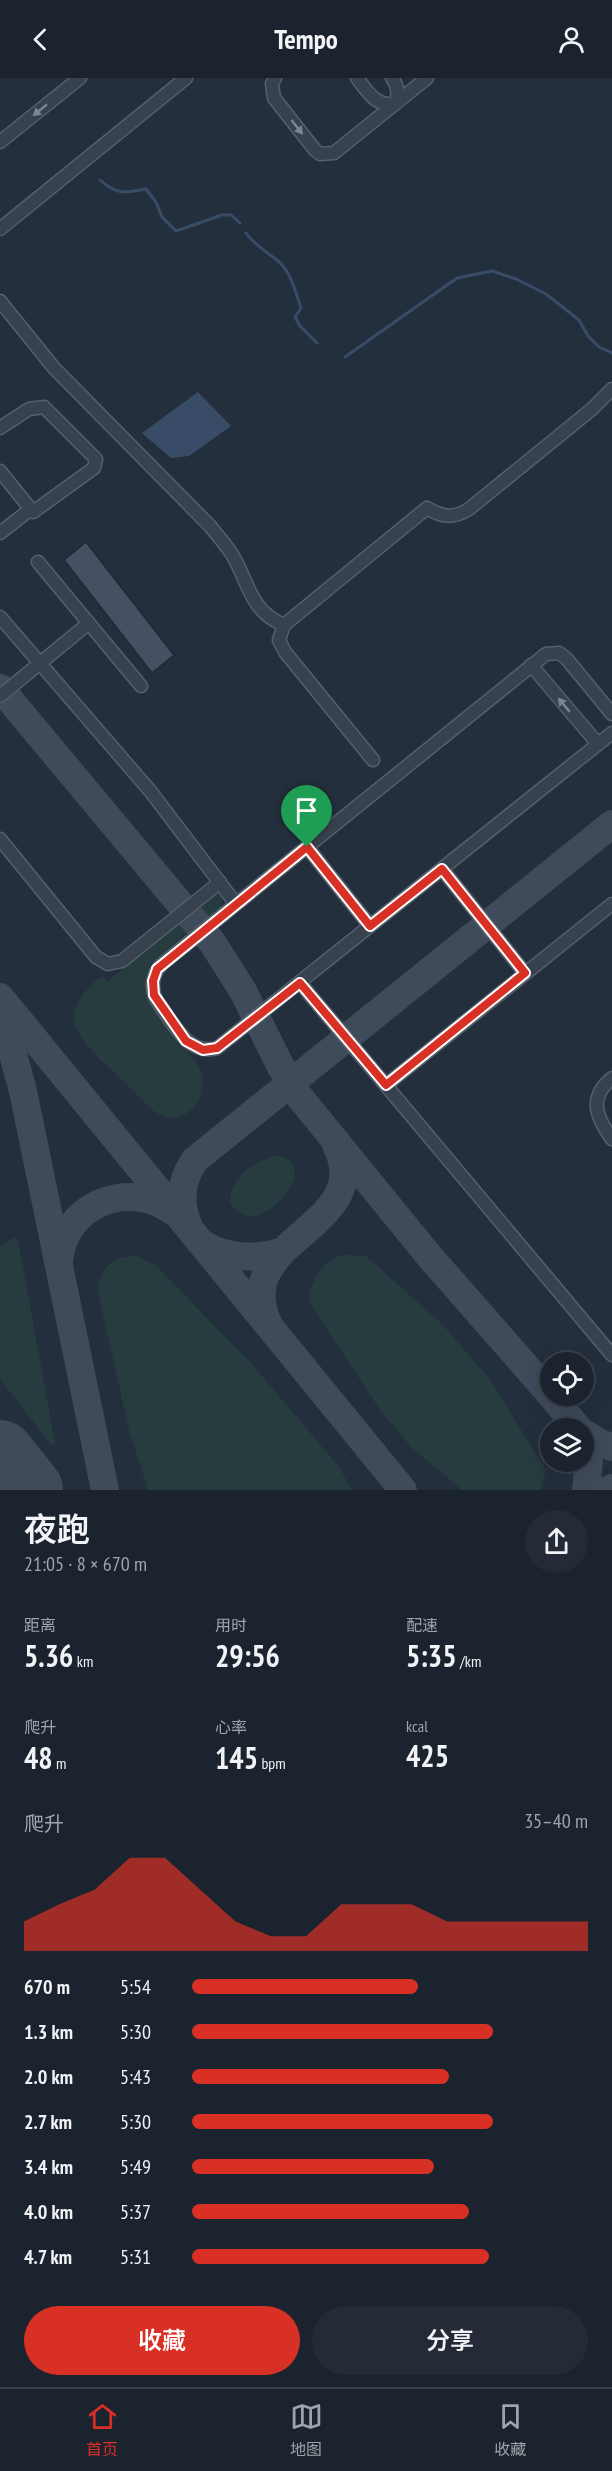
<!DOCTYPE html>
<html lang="zh">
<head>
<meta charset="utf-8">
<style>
	:root { --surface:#1b232e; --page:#242b36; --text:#f1f3f6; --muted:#a0a4aa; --line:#39404a; --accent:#d93025 }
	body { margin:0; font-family:"PT Sans Narrow","Noto Sans SC",sans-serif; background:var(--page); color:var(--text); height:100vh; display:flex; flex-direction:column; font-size:22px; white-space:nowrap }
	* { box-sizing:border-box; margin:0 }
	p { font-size:20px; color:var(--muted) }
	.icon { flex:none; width:33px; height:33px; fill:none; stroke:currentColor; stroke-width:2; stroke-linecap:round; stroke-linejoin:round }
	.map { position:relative; height:1412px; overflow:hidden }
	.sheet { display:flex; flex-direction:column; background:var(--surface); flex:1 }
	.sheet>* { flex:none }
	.tools { position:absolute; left:540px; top:1274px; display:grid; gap:12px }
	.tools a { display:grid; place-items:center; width:54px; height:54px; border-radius:50%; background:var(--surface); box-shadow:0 6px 24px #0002,0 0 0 2px var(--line); font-size:30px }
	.pin { position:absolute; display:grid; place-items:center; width:51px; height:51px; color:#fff; margin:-62px -26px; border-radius:50% 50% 50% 0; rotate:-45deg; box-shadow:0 0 6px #0007 }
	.pin .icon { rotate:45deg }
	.round { display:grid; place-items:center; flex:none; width:63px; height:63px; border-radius:32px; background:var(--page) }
	.head { display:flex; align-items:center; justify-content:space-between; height:102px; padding:0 24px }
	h1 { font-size:33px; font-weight:600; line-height:45px }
	.stats { display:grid; grid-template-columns:repeat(3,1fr); gap:9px; height:102px; padding:6px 24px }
	.stats div { display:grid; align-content:center }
	.stats b { font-size:30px; font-weight:600 }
	.stats small { font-size:16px; font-weight:400 }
	.stats p { font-size:16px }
	.chart { height:168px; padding:12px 24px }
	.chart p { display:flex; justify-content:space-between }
	.chart svg { width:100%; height:108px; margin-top:6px; fill:var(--accent); opacity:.7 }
	.cta { display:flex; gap:12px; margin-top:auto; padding:12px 24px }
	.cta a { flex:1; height:69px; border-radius:36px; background:var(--accent); color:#fff; font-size:24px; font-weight:600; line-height:69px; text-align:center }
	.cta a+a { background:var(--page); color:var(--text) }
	ul { padding:0 24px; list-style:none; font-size:20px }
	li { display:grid; grid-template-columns:96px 72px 1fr; align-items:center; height:45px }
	li i { height:15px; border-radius:8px; background:var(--accent) }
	header { display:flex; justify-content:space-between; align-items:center; height:78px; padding:0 24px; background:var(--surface); font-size:27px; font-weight:600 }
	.tabs { display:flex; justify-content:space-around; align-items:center; height:84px; border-top:2px solid var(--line); background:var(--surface); font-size:16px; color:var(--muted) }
	.tabs a { display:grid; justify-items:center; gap:3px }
	.tabs .on { color:var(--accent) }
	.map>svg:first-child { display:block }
	.green { fill:#263c3f }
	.water { fill:#394c67 }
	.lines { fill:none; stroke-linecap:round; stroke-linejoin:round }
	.stream { stroke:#394c67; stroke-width:3 }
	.taxiway { stroke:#3f4a5a; stroke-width:28 }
	.runway { stroke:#3f4a5a; stroke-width:70 }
	.building { fill:#455162; stroke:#1f2835; stroke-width:1.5 }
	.minor-casing { stroke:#565f6c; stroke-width:15 }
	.minor { stroke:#38414e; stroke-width:12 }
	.oneway { fill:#7c8592 }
	.route-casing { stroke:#fff; stroke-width:12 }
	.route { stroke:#d93025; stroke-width:8 }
</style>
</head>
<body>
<header><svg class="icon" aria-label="back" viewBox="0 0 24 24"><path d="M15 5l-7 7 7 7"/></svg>Tempo<svg class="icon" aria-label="person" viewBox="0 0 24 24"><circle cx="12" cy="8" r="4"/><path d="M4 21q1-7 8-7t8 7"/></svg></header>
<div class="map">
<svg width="612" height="1412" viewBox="0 0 612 1412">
	<rect width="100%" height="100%" fill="#242f3e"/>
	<path class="green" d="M217,816L223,819L221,829C206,841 157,876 149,890C144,900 146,912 149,922C161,940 175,957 188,974C192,979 199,986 201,993C211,1024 179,1055 151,1031C136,1016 120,1000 104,985C69,951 60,932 102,898L107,904L212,818Z
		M276,1078C329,1082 255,1172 230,1124C230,1099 254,1083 276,1078Z
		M13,1160L18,1161L55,1365L52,1368L0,1301V1169Z
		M344,1177L366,1178L443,1247L489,1300L546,1392L541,1412H462L411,1369L380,1332L309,1224C309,1204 324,1181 344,1177Z
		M132,1178L140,1179L155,1187L253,1287L339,1389L352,1412H148L129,1352L98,1214C99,1192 110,1180 132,1178Z"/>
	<path class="water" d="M198,314L231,348L189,378L171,380L142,355Z"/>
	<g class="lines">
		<path class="stream" d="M100,102C117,117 124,115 146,111L156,124L162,139L176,153L222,137H231L240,145
			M246,155C255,168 266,173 278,183C291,194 296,215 301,230L295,239L300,248L317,265
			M345,279L457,200L492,193L516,201L546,216L579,242L588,258L599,269L612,275"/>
		<path class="taxiway" d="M0,610L212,864L243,913L281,989L298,1017L430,1179L550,1316
			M0,919L403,1412
			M0,940L13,976L23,1013L105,1412
			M189,1149C179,1126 180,1103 195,1082L612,746
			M199,1163C220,1180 255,1182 280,1174
			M59,1186C61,1128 127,1100 172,1133
			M268,1245C229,1159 378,1150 336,1067
			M551,1317L578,1350
			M584,1355L600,1365L612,1369
			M584,1362L589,1384L586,1412
			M0,1403L9,1412
			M609,1412L612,1410"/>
		<path class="runway" d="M0,1377L28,1412"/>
	</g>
	<path class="building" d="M86,464L174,577L152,595L64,482Z"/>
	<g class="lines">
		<g class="minor-casing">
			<path id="minor" d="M275,0L272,6L274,20L315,72L320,76L334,75L427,0
				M357,0C367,13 376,29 395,26C399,17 398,8 392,0
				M0,64L80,0
				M0,151L186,0
				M0,223L54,290L210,448C218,458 227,468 233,478C249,506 251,534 284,547
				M0,350L29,331L44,329L96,381L94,390L33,434L0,393
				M0,455L31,431
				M38,484L141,608
				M0,539L151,714L236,826
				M531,587L598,666
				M0,618L89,545
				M612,636L566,580L559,575L546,576L162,886C152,896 150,910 157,923C172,943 188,979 217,970L612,655
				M373,682L285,574L279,562L284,547L427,430C442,439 453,441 469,431L592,331L612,311
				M0,761L96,879L108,886L122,883L220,804
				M307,769L370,848
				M442,791L525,895
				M300,905L612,1277
				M612,1000C588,1020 596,1039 612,1061
				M386,1007L612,826"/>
		</g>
		<use href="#minor" class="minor"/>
	</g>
	<defs><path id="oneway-solid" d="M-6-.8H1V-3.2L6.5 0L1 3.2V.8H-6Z" transform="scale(1.5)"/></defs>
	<g class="oneway">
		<use href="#oneway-solid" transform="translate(40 32) rotate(141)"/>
		<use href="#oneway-solid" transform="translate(297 49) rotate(52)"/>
		<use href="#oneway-solid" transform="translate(564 627) rotate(-130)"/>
	</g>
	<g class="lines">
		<g class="route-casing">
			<path id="route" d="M307,769L370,848L442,791L525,895L386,1007L300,905L217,970L203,972L186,963L154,917L153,903L157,891Z"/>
		</g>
		<use href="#route" class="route"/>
	</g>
</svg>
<div class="tools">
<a><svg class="icon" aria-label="locate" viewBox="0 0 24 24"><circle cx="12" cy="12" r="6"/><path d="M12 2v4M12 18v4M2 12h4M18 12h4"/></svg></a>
<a><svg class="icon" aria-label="layers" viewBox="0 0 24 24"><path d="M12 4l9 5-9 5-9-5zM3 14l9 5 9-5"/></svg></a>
</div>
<div class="pin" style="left:307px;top:769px;background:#1e9e55"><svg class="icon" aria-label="arrive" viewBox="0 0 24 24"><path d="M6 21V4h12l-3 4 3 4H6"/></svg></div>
</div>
<section class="sheet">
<div class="head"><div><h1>夜跑</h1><p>21:05 · 8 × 670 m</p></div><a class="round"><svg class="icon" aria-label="share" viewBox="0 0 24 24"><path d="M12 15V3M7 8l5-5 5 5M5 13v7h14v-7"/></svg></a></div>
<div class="stats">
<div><p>距离</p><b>5.36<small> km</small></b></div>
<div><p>用时</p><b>29:56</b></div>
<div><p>配速</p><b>5:35<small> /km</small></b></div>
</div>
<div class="stats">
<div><p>爬升</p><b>48<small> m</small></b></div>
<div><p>心率</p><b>145<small> bpm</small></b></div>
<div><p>kcal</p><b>425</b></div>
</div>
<div class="chart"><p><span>爬升</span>35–40 m</p>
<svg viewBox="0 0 160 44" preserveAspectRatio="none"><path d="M0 44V32L10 25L20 19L30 6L40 6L50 19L60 32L70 38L80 38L90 25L100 25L110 25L120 32L130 32L140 32L150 32L160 32V44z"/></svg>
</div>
<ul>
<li><b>670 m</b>5:54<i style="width:57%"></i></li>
<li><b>1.3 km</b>5:30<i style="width:76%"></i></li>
<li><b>2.0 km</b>5:43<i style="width:65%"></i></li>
<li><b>2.7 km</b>5:30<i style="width:76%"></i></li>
<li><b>3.4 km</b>5:49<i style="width:61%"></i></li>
<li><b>4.0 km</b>5:37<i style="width:70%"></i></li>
<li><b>4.7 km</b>5:31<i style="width:75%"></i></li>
</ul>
<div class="cta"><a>收藏</a><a>分享</a></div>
</section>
<nav class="tabs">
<a class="on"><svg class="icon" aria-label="home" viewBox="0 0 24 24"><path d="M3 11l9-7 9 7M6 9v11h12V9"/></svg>首页</a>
<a><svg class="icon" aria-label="map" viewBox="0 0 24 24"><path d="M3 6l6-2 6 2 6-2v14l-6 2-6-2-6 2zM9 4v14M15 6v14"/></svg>地图</a>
<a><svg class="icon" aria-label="saved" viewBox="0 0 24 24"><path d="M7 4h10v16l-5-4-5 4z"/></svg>收藏</a>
</nav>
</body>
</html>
